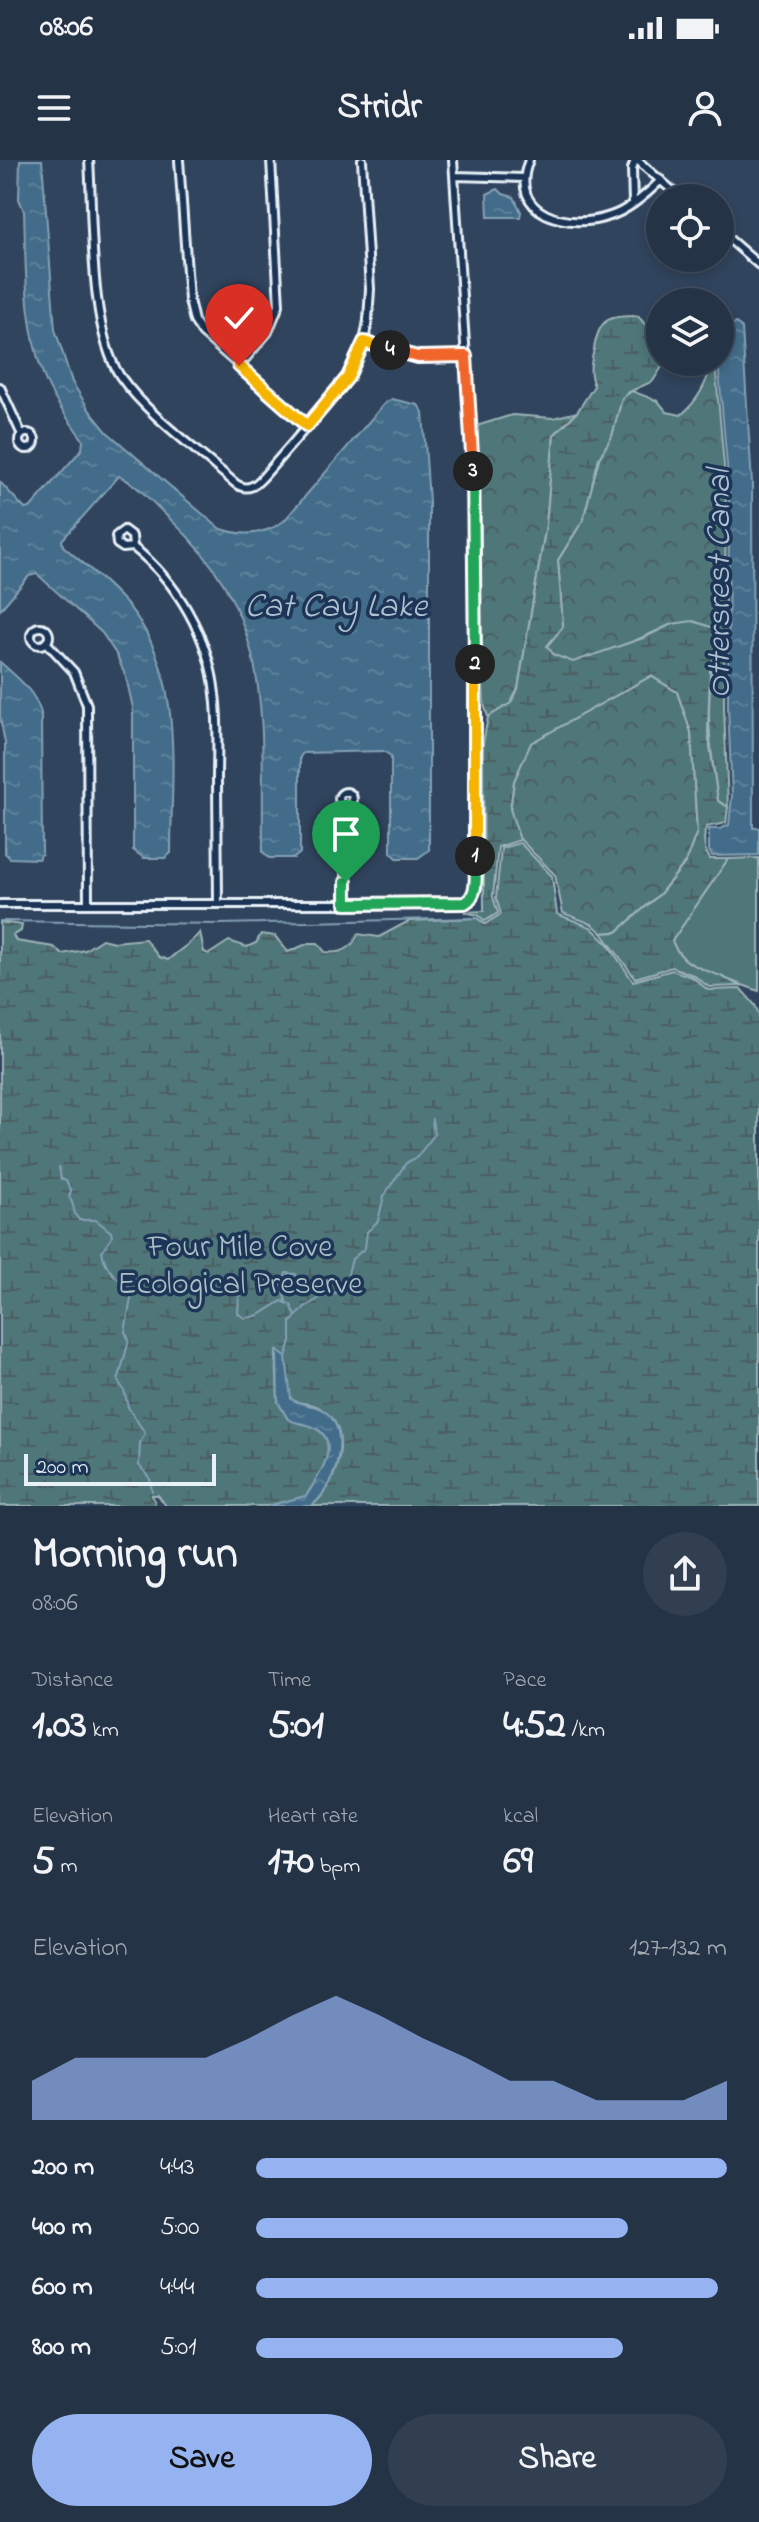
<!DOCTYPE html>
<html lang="en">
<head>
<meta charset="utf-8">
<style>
	:root { --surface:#253346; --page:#313f51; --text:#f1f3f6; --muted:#a3aab3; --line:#424e5f; --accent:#95b2f1 }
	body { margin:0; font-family:"Indie Flower",sans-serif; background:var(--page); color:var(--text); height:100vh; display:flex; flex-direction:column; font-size:30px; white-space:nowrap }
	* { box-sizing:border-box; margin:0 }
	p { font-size:26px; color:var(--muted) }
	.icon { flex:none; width:44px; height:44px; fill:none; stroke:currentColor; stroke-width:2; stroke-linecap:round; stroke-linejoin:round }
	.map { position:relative; height:1346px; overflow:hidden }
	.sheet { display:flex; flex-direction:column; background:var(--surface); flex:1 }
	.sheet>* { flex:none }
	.fabs { position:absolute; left:646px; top:24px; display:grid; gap:16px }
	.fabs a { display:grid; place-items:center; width:88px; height:88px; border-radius:50%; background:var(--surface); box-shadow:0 4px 12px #0003,0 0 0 2px var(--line); font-size:40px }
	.scale { position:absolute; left:24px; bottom:20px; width:192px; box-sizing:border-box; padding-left:8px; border:4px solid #e8f1f8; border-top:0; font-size:22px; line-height:28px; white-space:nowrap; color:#e8f1f8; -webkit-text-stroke:6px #1d3557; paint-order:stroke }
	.pin { position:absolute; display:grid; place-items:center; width:68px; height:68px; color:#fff; margin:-82px -34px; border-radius:50% 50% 50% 0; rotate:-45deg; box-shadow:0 0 8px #0007 }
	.pin .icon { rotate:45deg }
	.km { position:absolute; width:40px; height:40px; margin:-20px; border-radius:50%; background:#222; color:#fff; font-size:22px; line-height:40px; text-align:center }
	.round { display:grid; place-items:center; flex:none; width:84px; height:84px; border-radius:42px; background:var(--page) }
	.head { display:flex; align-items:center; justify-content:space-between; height:136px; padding:0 32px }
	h1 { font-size:44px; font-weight:700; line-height:60px }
	.metrics { display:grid; grid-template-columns:repeat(3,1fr); gap:12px; height:136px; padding:8px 32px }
	.metrics div { display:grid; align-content:center }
	.metrics b { font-size:40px; font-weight:700 }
	.metrics small { font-size:22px; font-weight:400 }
	.metrics p { font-size:22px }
	.chart { height:224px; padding:16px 32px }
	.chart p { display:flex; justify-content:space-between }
	.chart svg { width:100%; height:144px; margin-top:8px; fill:var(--accent); opacity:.7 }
	.primary-button { display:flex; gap:16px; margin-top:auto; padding:16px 32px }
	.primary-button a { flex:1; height:92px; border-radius:48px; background:var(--accent); color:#111; font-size:32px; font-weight:700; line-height:92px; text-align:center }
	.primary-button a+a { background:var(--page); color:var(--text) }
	ul { padding:0 32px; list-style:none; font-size:26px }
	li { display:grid; grid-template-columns:128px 96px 1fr; align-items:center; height:60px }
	li i { height:20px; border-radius:10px; background:var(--accent) }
	.status { display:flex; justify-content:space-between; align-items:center; height:56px; padding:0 40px; background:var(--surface); direction:ltr }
	.status svg { height:22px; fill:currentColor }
	header { display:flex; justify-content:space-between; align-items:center; height:104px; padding:0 32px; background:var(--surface); font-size:36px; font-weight:700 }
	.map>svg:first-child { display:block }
	.green { fill:#507679; stroke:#9cb4b8; stroke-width:2 }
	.forest { fill:url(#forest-crowns); stroke:#9cb4b8; stroke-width:2 }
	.wetland { fill:url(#wetland-marsh); stroke:#9cb4b8; stroke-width:2 }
	.water { fill:url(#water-ripples); stroke:#84a1b5; stroke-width:2 }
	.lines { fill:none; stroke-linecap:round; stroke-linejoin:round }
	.stream { stroke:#84a1b5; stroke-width:2 }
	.street-casing { stroke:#e8f1f8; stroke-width:12 }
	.street { stroke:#1d3557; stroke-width:6 }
	.split-1-casing { stroke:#fff; stroke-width:16 }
	.split-2-casing { stroke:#fff; stroke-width:16 }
	.split-3-casing { stroke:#fff; stroke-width:16 }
	.split-4-casing { stroke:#fff; stroke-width:16 }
	.split-5-casing { stroke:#fff; stroke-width:16 }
	.split-1 { stroke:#22a559; stroke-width:10 }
	.split-2 { stroke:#f5b400; stroke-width:10 }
	.split-3 { stroke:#22a559; stroke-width:10 }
	.split-4 { stroke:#f0652b; stroke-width:10 }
	.split-5 { stroke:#f5b400; stroke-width:10 }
	.labels { text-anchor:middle; stroke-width:7; stroke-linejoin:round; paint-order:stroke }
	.park-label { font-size:32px; fill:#abc0c5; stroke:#1d3557 }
	.water-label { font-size:34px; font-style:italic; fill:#aec2d1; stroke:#1d3557 }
</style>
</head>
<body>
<div class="status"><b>08:06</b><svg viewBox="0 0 49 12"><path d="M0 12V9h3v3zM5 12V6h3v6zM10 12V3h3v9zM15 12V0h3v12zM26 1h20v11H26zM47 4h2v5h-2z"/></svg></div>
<header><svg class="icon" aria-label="menu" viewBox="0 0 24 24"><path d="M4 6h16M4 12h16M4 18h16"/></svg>Stridr<svg class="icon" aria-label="person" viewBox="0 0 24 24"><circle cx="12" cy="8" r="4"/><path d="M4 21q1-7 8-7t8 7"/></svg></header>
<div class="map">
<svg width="759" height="1346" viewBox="0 0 759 1346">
	<defs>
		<pattern id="forest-crowns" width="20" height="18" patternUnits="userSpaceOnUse" patternTransform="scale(2)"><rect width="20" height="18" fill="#507679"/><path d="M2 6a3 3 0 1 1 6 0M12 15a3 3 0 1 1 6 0" fill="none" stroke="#4b5f62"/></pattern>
		<pattern id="wetland-marsh" width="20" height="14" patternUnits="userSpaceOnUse" patternTransform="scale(2)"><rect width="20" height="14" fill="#507679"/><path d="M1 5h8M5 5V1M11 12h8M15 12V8" fill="none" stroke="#4b5f62"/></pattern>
		<pattern id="water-ripples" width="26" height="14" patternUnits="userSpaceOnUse" patternTransform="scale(2)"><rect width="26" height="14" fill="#426c89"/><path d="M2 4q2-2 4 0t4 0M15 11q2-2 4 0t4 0" fill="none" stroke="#5d819a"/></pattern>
	</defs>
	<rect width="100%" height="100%" fill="#31445d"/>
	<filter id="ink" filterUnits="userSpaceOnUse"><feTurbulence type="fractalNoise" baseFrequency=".0125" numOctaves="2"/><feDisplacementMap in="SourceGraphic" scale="16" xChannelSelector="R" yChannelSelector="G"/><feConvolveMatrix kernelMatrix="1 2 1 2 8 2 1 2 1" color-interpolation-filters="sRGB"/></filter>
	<g filter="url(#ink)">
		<path class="green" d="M759,698V831L693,807L677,793L672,781L728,699Z"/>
		<path class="forest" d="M712,202H715L726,329L724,547L728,647L718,641C710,586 702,536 719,482L672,464C655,472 588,503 572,502C561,502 552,494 546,486L563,467L558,400L583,360L599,298L612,276L622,238L632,231L658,241L667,252L681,255C698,241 707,224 712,202Z
			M577,252L554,275L546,365L518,529L511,543L488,557L484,544L470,268L512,255L553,258Z
			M651,516L677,532L691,572L697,672L685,703L660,734L617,772L602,773L592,764L563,753L555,715L517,676L510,650L514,621L530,583Z"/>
		<path class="wetland" d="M638,156L660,182L662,207L653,221L629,232L622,238L612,276L599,298L583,360L558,400L563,467L547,486L554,495L573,502L643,478L672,464L693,461L714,468L719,482L710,511L708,572L718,641L728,647L726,663L706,667C703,678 703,689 710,699H728L672,781C681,803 697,807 718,815C726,818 733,823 742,826L709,827L693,815L672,807L635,818L602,773L617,772L660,734L685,703L697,672L691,572L677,532L651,516L531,583L514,621L510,649L520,680L498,687L493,737L498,753L485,761L478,755L464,752L484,751L483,583L488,557L511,543L518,529L546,365L554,275L577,252L594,226C588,211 591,204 594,189C599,158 608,156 638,156Z
			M520,683L552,716L557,754L591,767L607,783L633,821L672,810L692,817L708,830L741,829L755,845L759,855V1346H311C333,1331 349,1286 334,1261C331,1257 324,1252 320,1248C312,1242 300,1245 291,1239C284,1219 291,1212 278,1191L276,1194L278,1242L288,1259C296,1264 305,1263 313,1267C345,1281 317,1319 306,1336L268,1346H166L158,1335H152L156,1346H0V762L22,765L21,771L13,775L16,781L54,787L62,794L85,790L102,779L114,782L145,779L159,797L168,800C179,790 191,784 200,772L204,792L209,794L229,781L247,787L256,783L261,774L275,776L288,792L309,783H318L325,792C341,794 353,788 358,774L379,777L409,761L477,758L485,764L501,754L496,738L501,688Z"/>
		<path class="water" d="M20,0H42L55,169L72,222L90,251L107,272L219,368C242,377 264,375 284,361L384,244L392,239L418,245L423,252L429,342V690L418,698H397L391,692V596L383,591L303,593L300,597V693L294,698H269L263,692C261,560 277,458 170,359C155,345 137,324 119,316L62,380L63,386C86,406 111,425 130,448C185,517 171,611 171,693L165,698H144L133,690V548L126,517L116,494L102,473L37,414L29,416L0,450V322L25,349L30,348L82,289L83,280C69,260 53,240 44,217C24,164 26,107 24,51L19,39Z
			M498,29L503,34L514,37L521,52L520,57H488L487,34Z
			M736,163L742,168L752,323L753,668H759V695L712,696L709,691V669H720L729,665L732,636L728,547L729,329L718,202H720V174Z
			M0,502C18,518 34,530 41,553L42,694L38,699L10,698L5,693V583L0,557Z
			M277,1191L286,1197L291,1239C305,1248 317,1242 330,1256C351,1279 333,1330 311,1346H268L306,1336C317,1319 345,1281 313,1267C305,1263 296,1264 288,1259L278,1242Z"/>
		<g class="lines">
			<path class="stream" d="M0,761L219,764L477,758
				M59,1007L61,1019L66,1021L71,1031L69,1037C75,1044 72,1053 79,1060H96L111,1072L112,1077L102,1091C105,1107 113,1118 128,1124L132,1133L125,1172L129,1180L118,1221L124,1230L128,1247L145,1273L140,1283L139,1305L150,1319L152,1331
				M239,1136L238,1153L244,1158C261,1158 268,1148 282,1141L291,1145L296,1156
				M286,1141L282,1126L286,1113L296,1114L298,1125
				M286,1197L291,1181V1162L305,1147L320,1138L338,1132L347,1118L352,1099L365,1088L367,1072L378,1061L384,1036L406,1003L417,997L434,975L432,959"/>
			<g class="street-casing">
				<path id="street" d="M89,0C93,58 89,169 120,216C148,256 199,291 236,324C248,332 256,325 264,316L342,226L364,182L368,160L370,129L362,0
					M179,0L189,140L194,161L202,173L307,266
					M529,0C507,55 569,71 610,56C629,50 647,34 661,20
					M637,0L681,38
					M454,16L524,18
					M633,43L632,9L635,0
					M720,71L759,105
					M364,182L418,197L466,196
					M239,206L268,172L279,145L271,0
					M0,227L22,275
					M19 281a8 8 0 1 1 16 0a8 8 0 1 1-16 0Z
					M124,370L132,376L133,387L123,388L117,384L116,376Z
					M133,387C178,422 209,478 215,534C219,563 217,592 217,621C217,662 218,703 218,744
					M31 476a9 9 0 1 1 18 0a9 9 0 1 1-18 0Z
					M46,482L74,512L87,545L88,744
					M339 639a7 7 0 1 1 14 0a7 7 0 1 1-14 0Z
					M346,646V744
					M0,744H457C468,744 474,739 475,728V337L453,0"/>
			</g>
			<use href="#street" class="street"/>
		</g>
	</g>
	<g class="lines" filter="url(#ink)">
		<g class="split-1-casing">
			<path id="split-1" d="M346,722V744L465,743C480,734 475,712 475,696"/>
		</g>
		<g class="split-2-casing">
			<path id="split-2" d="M475,504V696"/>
		</g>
		<g class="split-3-casing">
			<path id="split-3" d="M473,311L475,504"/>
		</g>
		<g class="split-4-casing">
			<path id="split-4" d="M390,190L418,197L466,196L473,311"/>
		</g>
		<g class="split-5-casing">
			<path id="split-5" d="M239,206L307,266L348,217L364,182L390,190"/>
		</g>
		<use href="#split-1" class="split-1"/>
		<use href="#split-2" class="split-2"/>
		<use href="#split-3" class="split-3"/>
		<use href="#split-4" class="split-4"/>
		<use href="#split-5" class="split-5"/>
	</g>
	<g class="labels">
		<g class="park-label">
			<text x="240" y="1096">Four Mile Cove<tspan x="240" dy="37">Ecological Preserve</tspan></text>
		</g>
		<g class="water-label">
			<text transform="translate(717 424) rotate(-90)" y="12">Ottersrest Canal</text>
			<text x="336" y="456">Cat Cay Lake</text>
		</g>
	</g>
</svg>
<div class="fabs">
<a><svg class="icon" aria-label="locate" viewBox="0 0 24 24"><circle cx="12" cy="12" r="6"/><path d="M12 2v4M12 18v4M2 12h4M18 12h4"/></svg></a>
<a><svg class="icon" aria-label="layers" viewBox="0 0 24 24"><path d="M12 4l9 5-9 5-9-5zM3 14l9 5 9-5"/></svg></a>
</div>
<div class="scale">200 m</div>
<div class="pin" style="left:346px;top:722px;background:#1e9e55"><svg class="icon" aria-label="arrive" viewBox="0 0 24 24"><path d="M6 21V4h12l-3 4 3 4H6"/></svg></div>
<div class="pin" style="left:239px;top:206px;background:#d93025"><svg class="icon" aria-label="check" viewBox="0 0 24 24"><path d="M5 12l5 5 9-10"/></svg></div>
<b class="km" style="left:475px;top:696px">1</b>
<b class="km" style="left:475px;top:504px">2</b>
<b class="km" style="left:473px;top:311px">3</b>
<b class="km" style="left:390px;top:190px">4</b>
</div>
<section class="sheet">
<div class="head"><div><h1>Morning run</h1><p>08:06</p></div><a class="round"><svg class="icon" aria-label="share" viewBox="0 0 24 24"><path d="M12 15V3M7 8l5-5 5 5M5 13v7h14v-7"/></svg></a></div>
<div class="metrics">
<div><p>Distance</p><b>1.03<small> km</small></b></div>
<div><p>Time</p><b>5:01</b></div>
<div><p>Pace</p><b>4:52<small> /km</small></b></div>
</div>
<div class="metrics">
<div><p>Elevation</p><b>5<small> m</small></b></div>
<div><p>Heart rate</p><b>170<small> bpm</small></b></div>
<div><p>kcal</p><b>69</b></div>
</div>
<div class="chart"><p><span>Elevation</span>127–132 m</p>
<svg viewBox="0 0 160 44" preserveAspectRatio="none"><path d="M0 44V32L10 25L20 25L30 25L40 25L50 19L60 12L70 6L80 12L90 19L100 25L110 32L120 32L130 38L140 38L150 38L160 32V44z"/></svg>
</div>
<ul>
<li><b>200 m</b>4:43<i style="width:100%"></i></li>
<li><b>400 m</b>5:00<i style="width:79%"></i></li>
<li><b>600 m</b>4:44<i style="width:98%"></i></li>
<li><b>800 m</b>5:01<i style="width:78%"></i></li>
</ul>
<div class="primary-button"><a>Save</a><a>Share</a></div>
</section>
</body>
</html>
